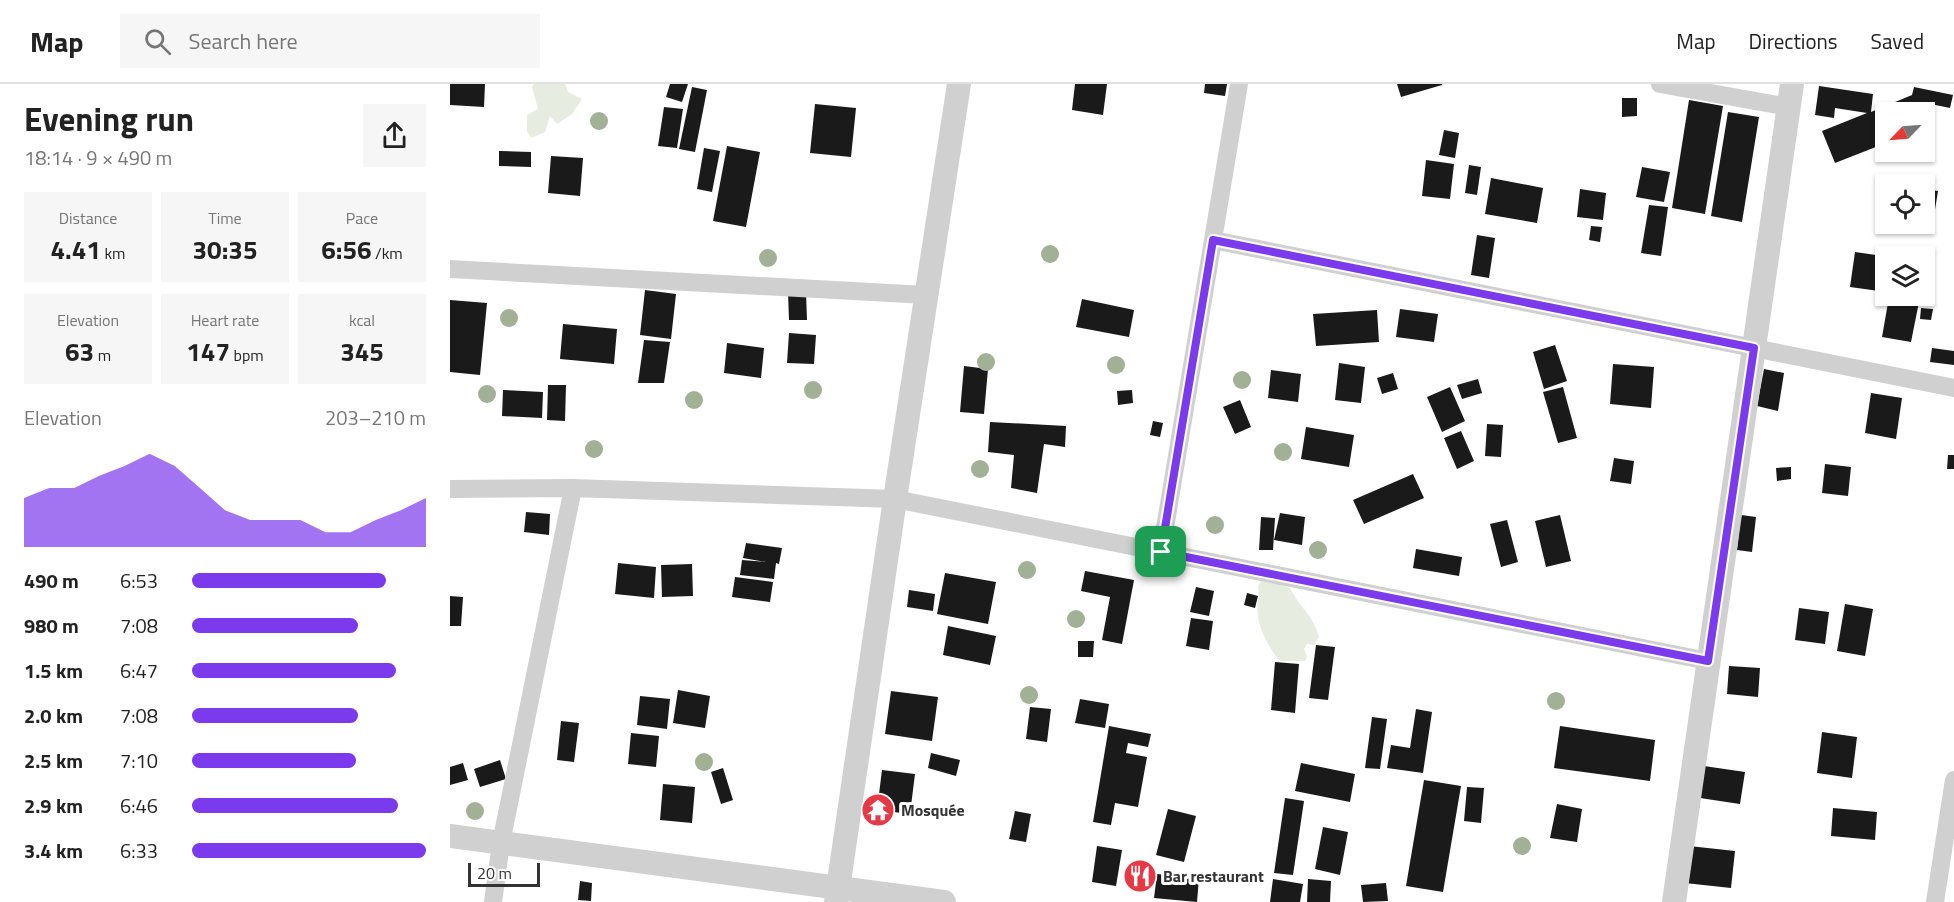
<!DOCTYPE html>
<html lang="en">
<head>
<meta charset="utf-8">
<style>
	:root { --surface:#fff; --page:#f6f6f6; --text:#222; --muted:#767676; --line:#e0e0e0; --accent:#7c3aed }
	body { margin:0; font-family:"Titillium Web",sans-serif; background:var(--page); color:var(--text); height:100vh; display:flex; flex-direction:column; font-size:22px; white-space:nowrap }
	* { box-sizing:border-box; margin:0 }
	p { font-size:20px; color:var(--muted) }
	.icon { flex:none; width:33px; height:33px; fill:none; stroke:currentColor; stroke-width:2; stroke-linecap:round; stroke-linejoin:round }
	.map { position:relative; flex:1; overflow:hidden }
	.drawer { display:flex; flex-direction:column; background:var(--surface); width:450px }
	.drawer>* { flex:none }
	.needle { width:39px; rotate:245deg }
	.tools { position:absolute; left:1425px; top:18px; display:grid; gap:12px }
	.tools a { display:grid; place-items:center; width:60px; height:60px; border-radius:0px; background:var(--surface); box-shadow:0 2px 4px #0004; font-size:30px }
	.scale { position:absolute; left:18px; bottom:15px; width:72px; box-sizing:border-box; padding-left:6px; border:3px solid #333; border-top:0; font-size:16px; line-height:21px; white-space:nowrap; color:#333; -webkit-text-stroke:4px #fff; paint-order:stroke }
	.pin { position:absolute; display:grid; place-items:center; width:51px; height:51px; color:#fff; margin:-26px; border-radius:12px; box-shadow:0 3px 9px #0006 }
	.round { display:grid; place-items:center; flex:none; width:63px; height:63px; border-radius:0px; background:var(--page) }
	.summary { display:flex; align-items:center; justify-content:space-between; height:102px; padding:0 24px }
	h1 { font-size:33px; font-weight:700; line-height:45px }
	.stats { display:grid; grid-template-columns:repeat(3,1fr); gap:9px; height:102px; padding:6px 24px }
	.stats div { display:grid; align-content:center; border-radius:0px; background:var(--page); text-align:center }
	.stats b { font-size:26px; font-weight:700 }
	.stats small { font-size:16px; font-weight:400 }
	.stats p { font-size:16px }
	.chart { height:168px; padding:12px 24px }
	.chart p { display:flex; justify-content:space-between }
	.chart svg { width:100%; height:108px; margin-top:6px; fill:var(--accent); opacity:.7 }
	ul { padding:0 24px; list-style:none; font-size:20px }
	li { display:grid; grid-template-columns:96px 72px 1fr; align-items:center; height:45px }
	li i { height:15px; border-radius:8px; background:var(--accent) }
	header { display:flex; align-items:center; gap:36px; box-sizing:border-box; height:84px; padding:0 30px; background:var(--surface); border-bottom:2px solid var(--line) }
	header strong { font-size:28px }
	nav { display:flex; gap:33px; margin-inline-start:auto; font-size:21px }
	.search { width:420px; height:54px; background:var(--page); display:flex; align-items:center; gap:15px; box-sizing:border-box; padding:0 21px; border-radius:0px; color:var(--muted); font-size:22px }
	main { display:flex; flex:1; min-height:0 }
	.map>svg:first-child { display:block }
	.green { fill:#e6ecdf }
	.building { fill:#1a1a1a }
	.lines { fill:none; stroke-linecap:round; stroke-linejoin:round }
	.minor { stroke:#d0d0d0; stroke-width:18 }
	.tertiary { stroke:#d0d0d0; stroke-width:24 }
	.tree { fill:#a2b095 }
	.route-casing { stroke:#fff; stroke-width:12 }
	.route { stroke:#7c3aed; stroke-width:8 }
	.labels { text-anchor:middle; stroke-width:6; stroke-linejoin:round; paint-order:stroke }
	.poi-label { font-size:16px; font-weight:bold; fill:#333; stroke:#fff; text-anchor:start }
</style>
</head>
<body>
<header>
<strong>Map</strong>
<div class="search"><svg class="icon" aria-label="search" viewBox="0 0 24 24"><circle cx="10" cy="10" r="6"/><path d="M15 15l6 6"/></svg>Search here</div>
<nav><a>Map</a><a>Directions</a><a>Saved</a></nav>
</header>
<main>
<section class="drawer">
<div class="summary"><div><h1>Evening run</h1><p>18:14 · 9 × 490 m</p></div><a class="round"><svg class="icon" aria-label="share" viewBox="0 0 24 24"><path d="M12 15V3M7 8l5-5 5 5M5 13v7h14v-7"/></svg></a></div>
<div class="stats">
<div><p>Distance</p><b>4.41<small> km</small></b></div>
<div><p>Time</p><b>30:35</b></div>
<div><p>Pace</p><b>6:56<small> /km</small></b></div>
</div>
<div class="stats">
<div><p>Elevation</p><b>63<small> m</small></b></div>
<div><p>Heart rate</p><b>147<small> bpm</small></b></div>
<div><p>kcal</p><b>345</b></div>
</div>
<div class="chart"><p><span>Elevation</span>203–210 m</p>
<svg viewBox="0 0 160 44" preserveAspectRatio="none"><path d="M0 44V24L10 20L20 20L30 15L40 11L50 6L60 11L70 20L80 29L90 33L100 33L110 33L120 38L130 38L140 33L150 29L160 24V44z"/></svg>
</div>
<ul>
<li><b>490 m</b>6:53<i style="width:83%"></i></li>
<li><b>980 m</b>7:08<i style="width:71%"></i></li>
<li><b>1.5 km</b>6:47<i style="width:87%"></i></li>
<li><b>2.0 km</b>7:08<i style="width:71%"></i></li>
<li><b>2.5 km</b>7:10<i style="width:70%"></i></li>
<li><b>2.9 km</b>6:46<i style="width:88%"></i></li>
<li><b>3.4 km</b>6:33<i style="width:100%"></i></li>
</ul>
</section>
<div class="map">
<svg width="1504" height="818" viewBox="0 0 1504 818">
	<rect width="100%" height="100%" fill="#fff"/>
	<path class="green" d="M84,0H115L118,8L132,15L122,30L107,40L100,32L95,48L81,54L77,47V31L88,25L82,3Z
		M813,494L840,504C849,523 863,530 869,553L864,561L857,560L854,565L857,573L855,577H831C820,567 809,545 808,531C806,520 810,513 808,502Z"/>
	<path class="building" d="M0,0H35L34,23L0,21Z
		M220,0H238L232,18L216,13Z
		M625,0H657L653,31L622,26Z
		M755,0H777L775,12L754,9Z
		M947,0H992V1L951,13Z
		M1369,2L1423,10L1421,28L1462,11L1464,3L1503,11L1500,24L1471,18L1480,42L1474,44V28H1436V59L1385,79L1372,47L1417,29L1385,24L1384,34L1365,31Z
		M242,3L257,6L245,68L229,65Z
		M1172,14H1187V32L1172,33Z
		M1239,16L1273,22L1255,130L1222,124Z
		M365,20L406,24L401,73L360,69Z
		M214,23L233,25L227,64L208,62Z
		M1278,28L1309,33L1292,138L1261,132Z
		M994,46L1009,49L1005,74L989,71Z
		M277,62L310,68L296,143L263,137Z
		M254,64L270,67L262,108L247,105Z
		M49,67L81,68V83L49,82Z
		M101,72L133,74L130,112L98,109Z
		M976,76L1004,80L1000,115L972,112Z
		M1019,81L1031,83L1027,111L1015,109Z
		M1192,83L1220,88L1214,118L1186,113Z
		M1041,94L1093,104L1087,139L1035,130Z
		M1130,105L1156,109L1153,136L1127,133Z
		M1474,105L1488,107L1482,144L1464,141L1474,140Z
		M1199,121L1218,123L1211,172L1191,169Z
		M1141,142L1152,143L1150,158L1139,156Z
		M1027,151L1045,154L1039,194L1021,191Z
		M1405,168L1433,172L1429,207L1400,203Z
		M195,206L226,210L221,255L190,251Z
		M356,208L357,236H339L338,209Z
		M1439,213L1469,218L1461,258L1432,253Z
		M632,215L684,226L679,253L626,243Z
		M0,216L37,219L30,291L0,288Z
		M1471,224L1483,225L1481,236L1470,235Z
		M950,225L988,230L984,258L946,253Z
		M927,226L929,258L866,262L863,230Z
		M113,240L167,245L164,280L110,275Z
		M339,249L366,251L364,280L337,279Z
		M194,256L220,258L214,299H188Z
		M277,259L314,264L311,294L274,289Z
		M1105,261L1117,297L1094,305L1083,268Z
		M1482,264L1504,267V281L1480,278Z
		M889,279L915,283L911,319L885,316Z
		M1163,280L1204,283L1201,324L1160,320Z
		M514,282L538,285L534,330L510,328Z
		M1314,285L1334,289L1328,327L1307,322Z
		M821,286L851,290L848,318L818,314Z
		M943,289L948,305L932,310L927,294Z
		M1028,295L1032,309L1012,315L1007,301Z
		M98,301H116L115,337L97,336Z
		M1000,303L1015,337L992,348L977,313Z
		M1113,303L1127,354L1108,359L1093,308Z
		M53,306L93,308L92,334L52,332Z
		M682,306L683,319L668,321L667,307Z
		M1421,309L1452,314L1446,355L1415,349Z
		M790,316L801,343L785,350L773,323Z
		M703,337L713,339L710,353L700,351Z
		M540,338L616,342L615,363L594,360L587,409L561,404L564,371L538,368Z
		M1037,340L1053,341L1051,373L1035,372Z
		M856,343L904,351L899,383L851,375Z
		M1011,347L1024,377L1007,385L994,354Z
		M1498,371H1504V385H1497Z
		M1164,374L1184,377L1181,400L1160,397Z
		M1375,380L1401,383L1398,412L1372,409Z
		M1341,383V395L1327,397L1326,384Z
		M963,390L974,414L914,440L903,416Z
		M76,428L100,430L99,451L74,448Z
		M830,429L855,433L852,461L824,456Z
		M1110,431L1121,477L1096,483L1085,437Z
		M1291,431L1306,433L1302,468L1287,466Z
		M811,433L825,434L823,466H809Z
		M1057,436L1068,478L1051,483L1040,440Z
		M296,459L332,464L329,480L326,479L324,495L290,491L292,476L316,478L293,474Z
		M966,465L1012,473L1009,492L963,484Z
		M168,479L206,483L204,514L165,510Z
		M242,480L243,512L212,513L211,481Z
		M635,487L684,496L672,560L652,556L660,513L631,507Z
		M495,489L546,498L538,540L487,530Z
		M285,493L323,498L320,518L282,513Z
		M746,503L764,507L759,532L740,528Z
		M459,506L485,510L483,527L457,523Z
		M797,509L808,512L805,524L794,521Z
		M0,512L13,513L11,542H0Z
		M1395,520L1423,525L1415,572L1387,567Z
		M1349,524L1379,528L1375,560L1345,556Z
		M741,534L763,537L759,566L736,562Z
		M498,542L546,552L540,581L493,571Z
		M628,557H644L643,573H628Z
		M866,561L885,563L878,616L859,614Z
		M825,578L849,580L845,629L821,626Z
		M1279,582L1310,584L1308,613L1277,610Z
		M228,606L260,612L255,644L223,639Z
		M441,607L488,613L482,657L435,650Z
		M190,612L220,615L217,645L187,641Z
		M630,615L659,620L655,644L625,639Z
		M580,623L601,625L597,658L576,655Z
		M966,625L982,628L973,689L937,684L941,661L960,664Z
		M922,633L937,635L930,685L915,684Z
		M111,637L129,639L124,678L107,676Z
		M659,642L701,650L698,663L678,659L676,669L697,673L688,723L665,719L661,741L643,738Z
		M1110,642L1205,656L1200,697L1104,684Z
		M1372,648L1407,653L1402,694L1367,689Z
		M181,649L209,652L206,683L178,680Z
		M481,669L510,676L506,692L478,684Z
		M50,676L56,695L30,703L24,685Z
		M13,679L18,696L0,701V683Z
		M851,679L905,690L900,718L845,707Z
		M1254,682L1295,688L1290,720L1250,714Z
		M273,684L283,716L271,720L261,688Z
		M432,686L465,690L460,730L427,726Z
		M974,696L1011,702L993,808L956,802Z
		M213,700L245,703L242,739L210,736Z
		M1017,703L1034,704L1031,739L1014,737Z
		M835,714L854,717L843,791L824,789Z
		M1107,720L1132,725L1127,758L1100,754Z
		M1383,724L1427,728L1425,756L1381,752Z
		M718,725L746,732L734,778L706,771Z
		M565,727L581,730L576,758L559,755Z
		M873,743L898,748L890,791L865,785Z
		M647,762L672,766L666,802L642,798Z
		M1239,762L1285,767L1281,804L1235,799Z
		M707,790L749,794L747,818L704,814Z
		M823,795L853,800L850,818H820Z
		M858,795L881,797L880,818H857Z
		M130,797L142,799L141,817L128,816Z
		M936,799L938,817L913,818L911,801Z"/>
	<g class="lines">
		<path class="minor" d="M1210,0L1339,23
			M763,156L1504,304
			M0,185L476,211
			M0,405L123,404L445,415L1258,577
			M711,468L789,0
			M43,818L51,759L123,404
			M1485,818L1504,696"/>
		<path class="tertiary" d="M0,752L494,818
			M386,818L445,415L509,0
			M1224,818L1342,0"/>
	</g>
	<g class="tree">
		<circle cx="149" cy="37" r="9"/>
		<circle cx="600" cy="170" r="9"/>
		<circle cx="318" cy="174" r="9"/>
		<circle cx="59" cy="234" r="9"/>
		<circle cx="536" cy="278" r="9"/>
		<circle cx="666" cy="281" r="9"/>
		<circle cx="792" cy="296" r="9"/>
		<circle cx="363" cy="306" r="9"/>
		<circle cx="37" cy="310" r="9"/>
		<circle cx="244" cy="316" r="9"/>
		<circle cx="144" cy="365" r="9"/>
		<circle cx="833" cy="368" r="9"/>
		<circle cx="530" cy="385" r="9"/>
		<circle cx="765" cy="441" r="9"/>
		<circle cx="868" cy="466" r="9"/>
		<circle cx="577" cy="486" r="9"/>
		<circle cx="626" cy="535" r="9"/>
		<circle cx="579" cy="611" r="9"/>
		<circle cx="1106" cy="617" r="9"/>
		<circle cx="254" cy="678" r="9"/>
		<circle cx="25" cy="727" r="9"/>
		<circle cx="1072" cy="762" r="9"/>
	</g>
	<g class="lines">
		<g class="route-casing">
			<path id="route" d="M763,156L1304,264L1258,577L711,468Z"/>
		</g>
		<use href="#route" class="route"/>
	</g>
	<defs>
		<g id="temple-disc" transform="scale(1.725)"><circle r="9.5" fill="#e63946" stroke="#fff"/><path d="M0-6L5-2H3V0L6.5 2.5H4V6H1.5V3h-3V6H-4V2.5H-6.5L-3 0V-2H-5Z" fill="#fff"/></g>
		<g id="restaurant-disc" transform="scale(1.725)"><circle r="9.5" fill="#e63946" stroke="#fff"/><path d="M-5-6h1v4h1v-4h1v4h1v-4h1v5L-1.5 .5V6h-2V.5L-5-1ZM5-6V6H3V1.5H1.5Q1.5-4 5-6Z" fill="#fff"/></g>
	</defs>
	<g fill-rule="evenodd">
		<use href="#temple-disc" x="428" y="726"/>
		<use href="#restaurant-disc" x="690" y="792"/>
	</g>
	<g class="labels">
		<g class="poi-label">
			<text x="451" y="732">Mosquée</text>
			<text x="713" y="798">Bar restaurant</text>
		</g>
	</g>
</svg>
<div class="tools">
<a><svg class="needle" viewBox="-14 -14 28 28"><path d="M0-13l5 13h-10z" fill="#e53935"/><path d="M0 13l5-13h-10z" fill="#767676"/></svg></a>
<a><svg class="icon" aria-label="locate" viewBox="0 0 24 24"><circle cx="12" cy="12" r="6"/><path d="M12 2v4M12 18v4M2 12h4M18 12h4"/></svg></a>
<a><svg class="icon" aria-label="layers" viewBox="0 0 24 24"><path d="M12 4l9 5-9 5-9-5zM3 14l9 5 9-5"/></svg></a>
</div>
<div class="scale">20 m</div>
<div class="pin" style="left:711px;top:468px;background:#1e9e55"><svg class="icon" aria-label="arrive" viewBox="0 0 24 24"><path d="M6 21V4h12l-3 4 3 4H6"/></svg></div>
</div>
</main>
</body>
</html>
